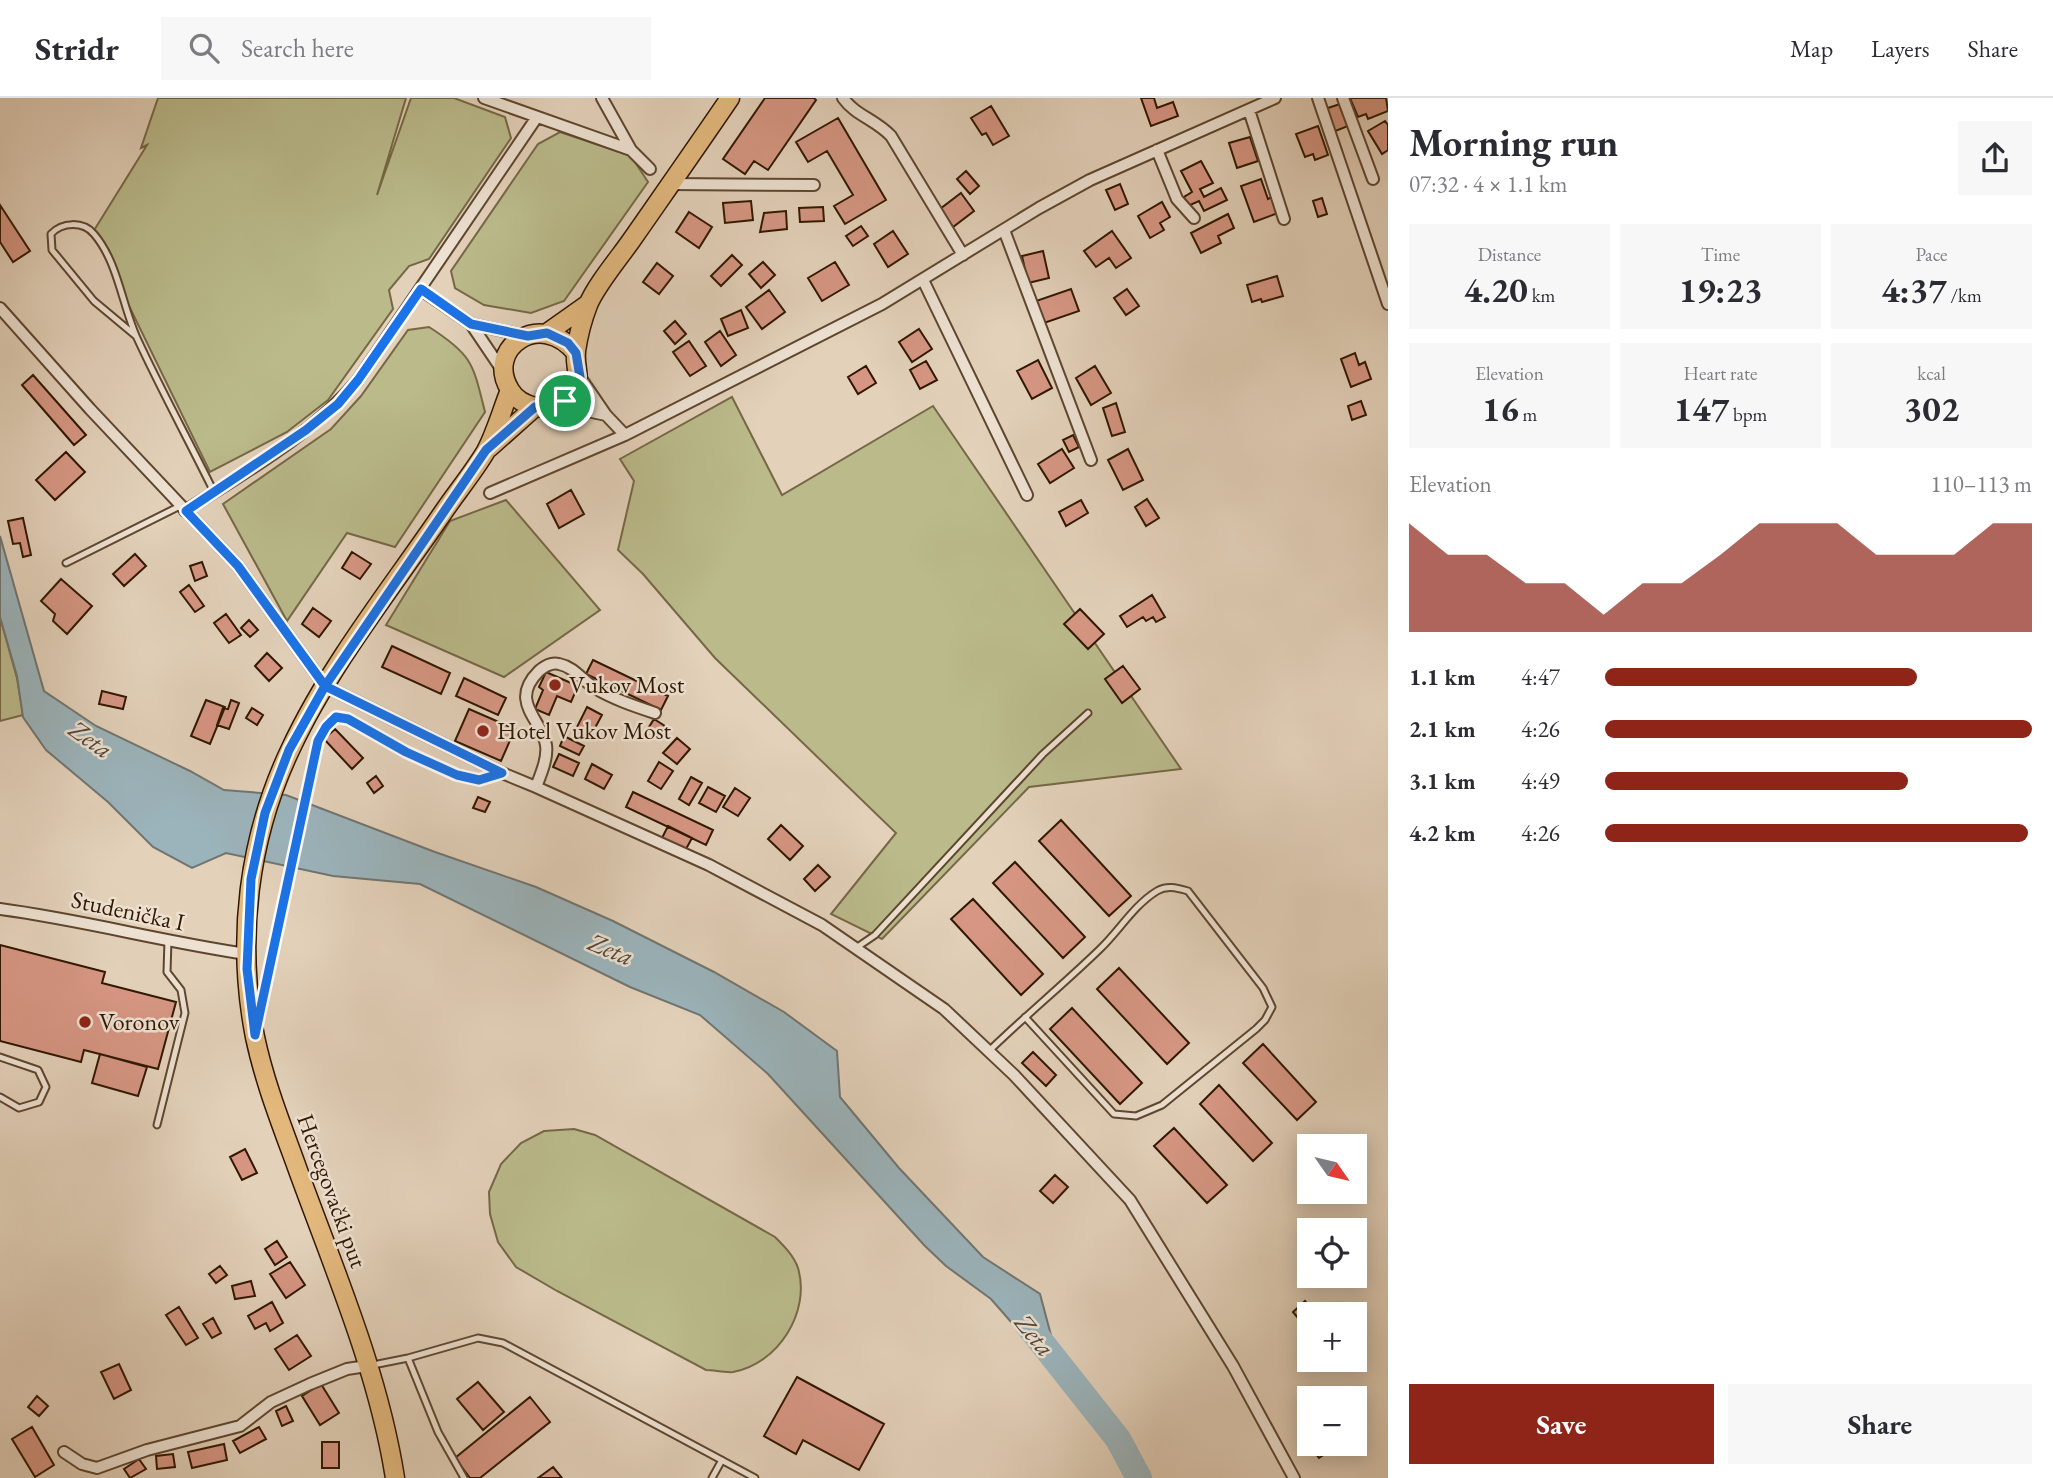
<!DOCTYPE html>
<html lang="en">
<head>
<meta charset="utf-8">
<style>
	:root { --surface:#fff; --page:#f7f7f7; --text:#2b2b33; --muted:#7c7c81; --line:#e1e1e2; --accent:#8f2418 }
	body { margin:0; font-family:"EB Garamond",serif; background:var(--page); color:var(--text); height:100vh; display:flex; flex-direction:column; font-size:26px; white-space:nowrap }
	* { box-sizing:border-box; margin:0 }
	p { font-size:23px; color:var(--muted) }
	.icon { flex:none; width:38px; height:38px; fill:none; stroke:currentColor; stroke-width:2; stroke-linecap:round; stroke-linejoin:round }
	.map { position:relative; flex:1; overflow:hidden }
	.panel { display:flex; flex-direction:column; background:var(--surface); width:665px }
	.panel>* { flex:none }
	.needle { width:46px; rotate:124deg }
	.controls { position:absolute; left:1297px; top:1036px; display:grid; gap:14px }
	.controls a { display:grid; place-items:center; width:70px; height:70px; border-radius:0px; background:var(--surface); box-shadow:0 4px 18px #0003; font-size:35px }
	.pin { position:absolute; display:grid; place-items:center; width:60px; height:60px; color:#fff; margin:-30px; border:4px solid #fff; border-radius:50%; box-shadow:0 2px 7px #0007 }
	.round { display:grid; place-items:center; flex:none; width:74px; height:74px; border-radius:0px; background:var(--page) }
	.overview { display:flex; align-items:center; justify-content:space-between; height:119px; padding:0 21px }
	h1 { font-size:38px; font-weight:700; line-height:52px }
	.figures { display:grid; grid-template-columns:repeat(3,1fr); gap:10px; height:119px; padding:7px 21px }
	.figures div { display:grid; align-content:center; border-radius:0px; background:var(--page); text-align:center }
	.figures b { font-size:35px; font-weight:700 }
	.figures small { font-size:19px; font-weight:400 }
	.figures p { font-size:19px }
	.chart { height:196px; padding:14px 21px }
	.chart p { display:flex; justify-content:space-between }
	.chart svg { width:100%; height:126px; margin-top:7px; fill:var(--accent); opacity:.7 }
	.primary-button { display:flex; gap:14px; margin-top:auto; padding:14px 21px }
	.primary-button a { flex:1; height:80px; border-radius:0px; background:var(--accent); color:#fff; font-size:28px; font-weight:700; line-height:80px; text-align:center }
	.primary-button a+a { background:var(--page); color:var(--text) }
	ul { padding:0 21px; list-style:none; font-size:23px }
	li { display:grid; grid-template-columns:112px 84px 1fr; align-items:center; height:52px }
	li i { height:18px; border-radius:9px; background:var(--accent) }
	header { display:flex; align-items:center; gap:42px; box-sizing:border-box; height:98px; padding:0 35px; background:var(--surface); border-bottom:2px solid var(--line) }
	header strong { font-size:33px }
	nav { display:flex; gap:38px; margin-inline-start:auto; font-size:24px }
	.search { width:490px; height:63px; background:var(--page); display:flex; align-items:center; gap:18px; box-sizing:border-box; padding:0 24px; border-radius:0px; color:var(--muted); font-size:26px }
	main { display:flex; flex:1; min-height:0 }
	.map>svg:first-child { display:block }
	.green { fill:#baba8b; stroke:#766846; stroke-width:2 }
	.water { fill:#9bb4bc; stroke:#717571; stroke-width:2 }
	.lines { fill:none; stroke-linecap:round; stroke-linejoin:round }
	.river { stroke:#9bb4bc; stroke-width:26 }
	.building { fill:#d69683; stroke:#311700; stroke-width:2 }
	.service-casing { stroke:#5e462e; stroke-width:9 }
	.minor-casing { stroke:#5e462e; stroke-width:14 }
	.primary-casing { stroke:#311700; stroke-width:21 }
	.service { stroke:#ede1d2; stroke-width:5 }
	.minor { stroke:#ede1d2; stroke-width:10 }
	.primary { stroke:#e2b87d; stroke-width:18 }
	.route-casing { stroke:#fff; stroke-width:14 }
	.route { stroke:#1a73e8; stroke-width:9 }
	.poi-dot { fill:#8f2418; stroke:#ede1d2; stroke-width:2.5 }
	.labels { text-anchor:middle; stroke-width:5; stroke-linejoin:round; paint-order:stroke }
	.poi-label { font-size:24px; fill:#311700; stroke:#ede1d2; text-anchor:start }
	.street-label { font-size:24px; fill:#311700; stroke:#ede1d2 }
	.water-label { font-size:26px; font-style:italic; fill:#514638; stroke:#ede1d2 }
</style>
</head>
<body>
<header>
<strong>Stridr</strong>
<div class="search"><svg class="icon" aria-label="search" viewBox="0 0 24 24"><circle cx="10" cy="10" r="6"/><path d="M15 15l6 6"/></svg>Search here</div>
<nav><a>Map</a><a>Layers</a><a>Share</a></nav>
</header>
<main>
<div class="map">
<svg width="1388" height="1380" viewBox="0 0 1388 1380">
	<rect width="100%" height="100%" fill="#e3d1ba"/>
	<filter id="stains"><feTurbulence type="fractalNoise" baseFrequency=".00286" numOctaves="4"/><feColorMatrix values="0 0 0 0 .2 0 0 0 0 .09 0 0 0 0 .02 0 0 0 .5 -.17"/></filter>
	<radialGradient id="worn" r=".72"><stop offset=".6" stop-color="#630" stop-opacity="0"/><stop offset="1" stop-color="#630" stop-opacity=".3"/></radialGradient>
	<path class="green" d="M158,0H406L377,97L411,0H454L505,19L511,40L429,161L409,168L389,192L393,211L328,302L287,334L210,374L93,134L147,47L141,50Z
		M560,34L631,58L648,84L564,203L531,215L484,207L455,190L451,173L538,46Z
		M429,229C473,257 473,266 485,314L395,449L347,435L287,523L223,406L331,331L361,298L408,232Z
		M732,299L782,397L933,308L1181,671L1029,689L882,841L831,816L896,735L715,560L643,476L618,452L634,383L620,361Z
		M506,402L600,512L504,579L386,527L450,423Z
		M0,519L17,580L23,617L0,623Z
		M574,1031L595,1037L775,1139C784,1148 794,1158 798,1170C811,1214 778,1266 733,1274C725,1275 714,1272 706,1272L557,1193L516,1169L498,1144L490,1116L489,1094L501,1066L521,1045L544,1033Z"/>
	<path class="water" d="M0,438L44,593L96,628L190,673L224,692L286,697L435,754L536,789L613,823L714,874L784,914L837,953L840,999L899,1070L983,1159L1040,1196L1052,1241L1049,1252L1040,1257L991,1201L946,1168L925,1148L768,976L700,917L630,889L420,786L333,778L226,755L192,770L153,749L108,704L46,652L23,619L17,578L0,519Z"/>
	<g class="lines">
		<path class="river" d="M1027,1226L1118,1341L1139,1380"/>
	</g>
	<path class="building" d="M765,0H814L816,2L768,72L754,63L745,76L723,61Z
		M1141,0H1154L1157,10L1173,4L1178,18L1151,28Z
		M1350,0H1386L1388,13L1368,21L1366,16L1358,19Z
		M1340,6L1348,28L1333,34L1325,11Z
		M991,8L1009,38L993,47L986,35L982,37L971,20Z
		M838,20L886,102L845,126L834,108L853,97L827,53L808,64L796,44Z
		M1385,23L1388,27V52L1382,56L1368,33Z
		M1318,28L1328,57L1315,62L1313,56L1305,59L1296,36Z
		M1250,39L1258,63L1237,70L1229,45Z
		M1201,63L1213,85L1200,91L1204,99L1221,90L1227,102L1204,113L1199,103L1188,108L1184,99L1192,94L1181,73Z
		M966,73L979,88L970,96L957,81Z
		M1261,81L1268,101L1272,99L1278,115L1254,124L1241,88Z
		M1120,86L1128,106L1115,112L1106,92Z
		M961,95L974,113L953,129L940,111Z
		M1322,100L1327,116L1318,119L1313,103Z
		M751,103L753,122L725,125L723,105Z
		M1162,104L1170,119L1160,125L1164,132L1150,140L1138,118Z
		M0,107L30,153L13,164L0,144Z
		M823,109L824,123L800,124L799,110Z
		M786,113L787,131L760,134L764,115Z
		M689,114L712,129L699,150L676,134Z
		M1228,116L1234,130L1218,138L1221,145L1201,155L1191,135Z
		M861,128L868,138L853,148L846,138Z
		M893,133L908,156L888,169L874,146Z
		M1112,133L1131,160L1116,170L1109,160L1096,169L1084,153Z
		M1043,153L1049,180L1028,185L1022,158Z
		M732,157L742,167L721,188L711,178Z
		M763,164L775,177L761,190L749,176Z
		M835,164L849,187L822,203L808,180Z
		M657,165L673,178L659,196L643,184Z
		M1277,178L1283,198L1262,204L1261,201L1252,204L1247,187Z
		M1071,191L1079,213L1044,225L1036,203Z
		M1127,191L1139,208L1126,217L1114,200Z
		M769,192L785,214L762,231L746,209Z
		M741,212L748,230L728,238L721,221Z
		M675,223L686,236L675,246L664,233Z
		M919,231L932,251L912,264L899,244Z
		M720,233L736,257L721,268L705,244Z
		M689,243L706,268L690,278L673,254Z
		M1355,255L1359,267L1365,264L1371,281L1351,289L1341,261Z
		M1038,262L1052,290L1032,301L1017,273Z
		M926,263L937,282L920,291L910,272Z
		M866,268L876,285L858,296L848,279Z
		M1095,268L1111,295L1091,307L1076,280Z
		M33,277L86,337L74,347L22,287Z
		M1361,303L1366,317L1352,322L1348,308Z
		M1116,305L1125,334L1112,338L1103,310Z
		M1073,337L1079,349L1069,354L1063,342Z
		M1062,351L1074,370L1050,385L1038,366Z
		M1128,351L1143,382L1123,392L1108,362Z
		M66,354L85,374L55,402L36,382Z
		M571,392L584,416L559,430L547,406Z
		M1147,401L1159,420L1146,428L1135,409Z
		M1081,402L1088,415L1066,428L1059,414Z
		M23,420L31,457L23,459L20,445L13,446L8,423Z
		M352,454L371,466L360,481L342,470Z
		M135,456L146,468L124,488L113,476Z
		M202,464L207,478L195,483L190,468Z
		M61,481L92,508L67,536L53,523L55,516L41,503Z
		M189,487L204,508L195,514L180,494Z
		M1152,497L1165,519L1156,524L1153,519L1146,523L1143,519L1127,529L1120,518Z
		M313,510L331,523L319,539L302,526Z
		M1080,511L1104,536L1088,551L1064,526Z
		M226,516L241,537L229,545L214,525Z
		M249,522L258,532L250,539L241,530Z
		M392,548L450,575L441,596L382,569Z
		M267,555L282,570L269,583L255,568Z
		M593,562L668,598L661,612L586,576Z
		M1123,568L1140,591L1122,605L1105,581Z
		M546,574L578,588L571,604L557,598L549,617L535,611L543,592L539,589Z
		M464,580L506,600L498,617L456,598Z
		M102,593L126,599L123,611L99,606Z
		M206,602L225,609L210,646L191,638Z
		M231,602L239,605L229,631L217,627L223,610L228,611Z
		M587,609L602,617L589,641L575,633Z
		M252,610L263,617L257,627L246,620Z
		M469,611L515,631L501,663L455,643Z
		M654,621L665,628L660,636L649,629Z
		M335,631L363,660L352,671L324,641Z
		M564,638L584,648L579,657L560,648Z
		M677,640L690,651L677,666L663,655Z
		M559,656L579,665L573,678L553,669Z
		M659,664L673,673L661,691L648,683Z
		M592,666L612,677L604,691L585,681Z
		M376,678L383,688L374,695L367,685Z
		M691,679L702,685L689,707L679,701Z
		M708,689L725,698L716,714L699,705Z
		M735,690L750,700L738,718L723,709Z
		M633,694L713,732L706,747L626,709Z
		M478,699L490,704L485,714L473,710Z
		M1061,722L1131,798L1109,818L1039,743Z
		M781,727L803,748L790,762L768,741Z
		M668,728L692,740L685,753L661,742Z
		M1015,764L1085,839L1063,860L993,785Z
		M818,767L830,779L815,793L804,781Z
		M973,801L1043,876L1021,897L951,821Z
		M0,847L105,874L102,885L176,904L158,971L84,952L81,964L0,943Z
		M1119,870L1189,945L1167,966L1097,891Z
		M1072,910L1142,985L1120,1006L1050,931Z
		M1263,946L1316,1004L1297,1022L1243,965Z
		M1033,954L1056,977L1046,988L1022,965Z
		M100,956L147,969L138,998L92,985Z
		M1219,987L1272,1045L1253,1063L1200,1006Z
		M1174,1030L1227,1087L1207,1105L1154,1048Z
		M245,1051L257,1075L242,1082L230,1059Z
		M1055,1077L1068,1089L1053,1105L1040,1093Z
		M277,1143L287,1159L275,1167L265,1151Z
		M290,1164L305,1187L286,1200L270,1176Z
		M220,1168L227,1177L216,1185L209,1176Z
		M251,1183L255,1198L235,1201L232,1188Z
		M1305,1203L1315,1215L1309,1216V1220L1303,1226L1293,1214Z
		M272,1204L283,1225L270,1233L266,1225L255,1231L248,1218Z
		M179,1209L198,1240L186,1247L166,1217Z
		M213,1220L221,1235L212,1240L203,1226Z
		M297,1237L311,1258L289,1272L275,1251Z
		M119,1266L131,1292L114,1301L101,1274Z
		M797,1279L884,1326L859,1372L803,1342L796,1356L764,1338Z
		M478,1284L504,1314L483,1332L457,1301Z
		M321,1286L339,1315L320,1327L302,1298Z
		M37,1298L48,1308L39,1318L28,1309Z
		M530,1299L550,1324L480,1380H470L455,1360Z
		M286,1308L293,1323L282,1328L276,1313Z
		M32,1329L54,1367L35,1379L12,1341Z
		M259,1329L266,1341L240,1355L233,1343Z
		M322,1344H339V1370H322Z
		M224,1346L227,1362L192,1370L188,1354Z
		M1309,1346H1340L1319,1360Z
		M173,1356L175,1369L157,1371L156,1358Z
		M139,1361L146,1371L130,1380L124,1371Z
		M553,1369L562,1380H538Z"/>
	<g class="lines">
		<g class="service-casing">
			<path id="service" d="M136,238L94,203L52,152L51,136C62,124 83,123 94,136C118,164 122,207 137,240C161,292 189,343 214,394
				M66,465L180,408
				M856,850L875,837L1043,656L1088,615
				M258,920L318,643L326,629L336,619L348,621L406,655L457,677L479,682L501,676
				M989,953C1025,918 1064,886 1100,851C1119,833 1134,807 1157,793C1167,787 1177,790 1188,793L1263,890L1272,909L1265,922L1256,931L1162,1007L1136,1018L1114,1016L1025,919
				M0,959L38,972L46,989L39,1004L19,1010L0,999
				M157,1027L185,915L181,892L167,874L168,842
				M408,1260L438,1334L464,1380
				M373,1267L408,1260L478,1240L503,1245L755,1380
				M712,1380L722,1362"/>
		</g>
		<g class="minor-casing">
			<path id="minor" d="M484,0L631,52L650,71
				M602,0L631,52
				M843,0C855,17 876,22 891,38L963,157
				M1318,0L1388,206
				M1343,0L1373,81
				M1249,12L1284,121
				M1157,52L1177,101L1194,120
				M671,86L814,87
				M1004,132L1091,362
				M923,182L1027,397
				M420,191L471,226L502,272
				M0,210L90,311L238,468L325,588L502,675L536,689L709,767L822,827L944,911L1014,977L1130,1102L1233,1268L1294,1380
				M471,226L527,238
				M580,279L606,317L625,337L882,206L1039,110L1090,82L1275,0
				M559,307L606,317
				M490,395L625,337
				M185,413C245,374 312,337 358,282L537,19
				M536,689C541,676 548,660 546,647C542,621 508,604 539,573C545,568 551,564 559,566C574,569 582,582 595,590C613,601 634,608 655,615
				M0,811C83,822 164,844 247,856
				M64,1354L82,1366L97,1370L147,1352L240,1328L271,1304L310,1286L347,1271L367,1268"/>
		</g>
		<g class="primary-casing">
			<path id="primary" d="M547,235L588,206
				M576,255C541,211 484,250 510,292C520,309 551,317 566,302C586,283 574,275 576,253C578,239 583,220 588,207C596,187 620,159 633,140C665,94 698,47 730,0
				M489,350L535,309
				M395,1380C378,1271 332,1167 295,1064C280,1023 264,982 255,939C236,842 248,740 291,650C330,567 390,492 442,416C456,395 473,375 486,353C496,334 502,312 510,292"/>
		</g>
		<use href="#service" class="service"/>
		<use href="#minor" class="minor"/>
		<use href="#primary" class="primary"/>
	</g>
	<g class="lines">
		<g class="route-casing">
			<path id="route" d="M565,303C556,310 546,310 535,309L486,352L325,588L289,652L265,715L251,781L247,871L255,937L318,643L326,629L336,619L348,621L406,654L457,677L479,682L502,675L325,588L238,468L186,413L306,332L338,306L358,282L421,191L471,226L528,238L547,235L568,245L576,255L580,279L576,289L565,303"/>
		</g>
		<use href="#route" class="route"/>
	</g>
	<g class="poi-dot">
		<circle cx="555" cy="587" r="7"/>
		<circle cx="483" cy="633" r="7"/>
		<circle cx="85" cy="924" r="7"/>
	</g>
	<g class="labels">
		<g class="poi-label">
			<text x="569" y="595">Vukov Most</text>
			<text x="497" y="641">Hotel Vukov Most</text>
			<text x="99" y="932">Voronov</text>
		</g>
		<g class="street-label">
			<text transform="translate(128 813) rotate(12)" y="8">Studenička I</text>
			<text transform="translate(332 1093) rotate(70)" y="8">Hercegovački put</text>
		</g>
		<g class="water-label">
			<text transform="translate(91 641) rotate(35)" y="9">Zeta</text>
			<text transform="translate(611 851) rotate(22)" y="9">Zeta</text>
			<text transform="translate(1035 1237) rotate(51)" y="9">Zeta</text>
		</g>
	</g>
	<rect width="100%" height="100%" filter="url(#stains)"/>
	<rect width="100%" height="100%" fill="url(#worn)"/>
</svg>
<div class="controls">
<a><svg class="needle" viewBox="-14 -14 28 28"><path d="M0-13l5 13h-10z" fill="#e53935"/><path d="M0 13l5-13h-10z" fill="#7c7c81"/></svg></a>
<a><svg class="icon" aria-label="locate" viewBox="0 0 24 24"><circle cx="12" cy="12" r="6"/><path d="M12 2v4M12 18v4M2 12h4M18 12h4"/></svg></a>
<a>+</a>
<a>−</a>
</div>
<div class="pin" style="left:565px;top:303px;background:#1e9e55"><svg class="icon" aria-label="arrive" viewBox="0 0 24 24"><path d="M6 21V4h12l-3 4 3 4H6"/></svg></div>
</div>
<section class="panel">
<div class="overview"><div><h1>Morning run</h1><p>07:32 · 4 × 1.1 km</p></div><a class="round"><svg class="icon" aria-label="share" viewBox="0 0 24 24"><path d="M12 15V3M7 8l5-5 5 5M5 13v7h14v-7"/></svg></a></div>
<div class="figures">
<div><p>Distance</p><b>4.20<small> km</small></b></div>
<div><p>Time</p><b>19:23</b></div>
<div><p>Pace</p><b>4:37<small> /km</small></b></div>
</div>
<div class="figures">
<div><p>Elevation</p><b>16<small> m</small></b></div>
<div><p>Heart rate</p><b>147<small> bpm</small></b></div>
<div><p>kcal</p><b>302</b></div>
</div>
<div class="chart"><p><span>Elevation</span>110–113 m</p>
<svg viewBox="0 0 160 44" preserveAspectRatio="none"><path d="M0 44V6L10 17L20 17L30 27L40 27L50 38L60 27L70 27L80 17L90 6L100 6L110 6L120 17L130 17L140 17L150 6L160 6V44z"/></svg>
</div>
<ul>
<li><b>1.1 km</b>4:47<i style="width:73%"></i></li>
<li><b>2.1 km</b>4:26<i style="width:100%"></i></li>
<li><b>3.1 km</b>4:49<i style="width:71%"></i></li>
<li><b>4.2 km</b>4:26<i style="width:99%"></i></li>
</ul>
<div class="primary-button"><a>Save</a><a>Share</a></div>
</section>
</main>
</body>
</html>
